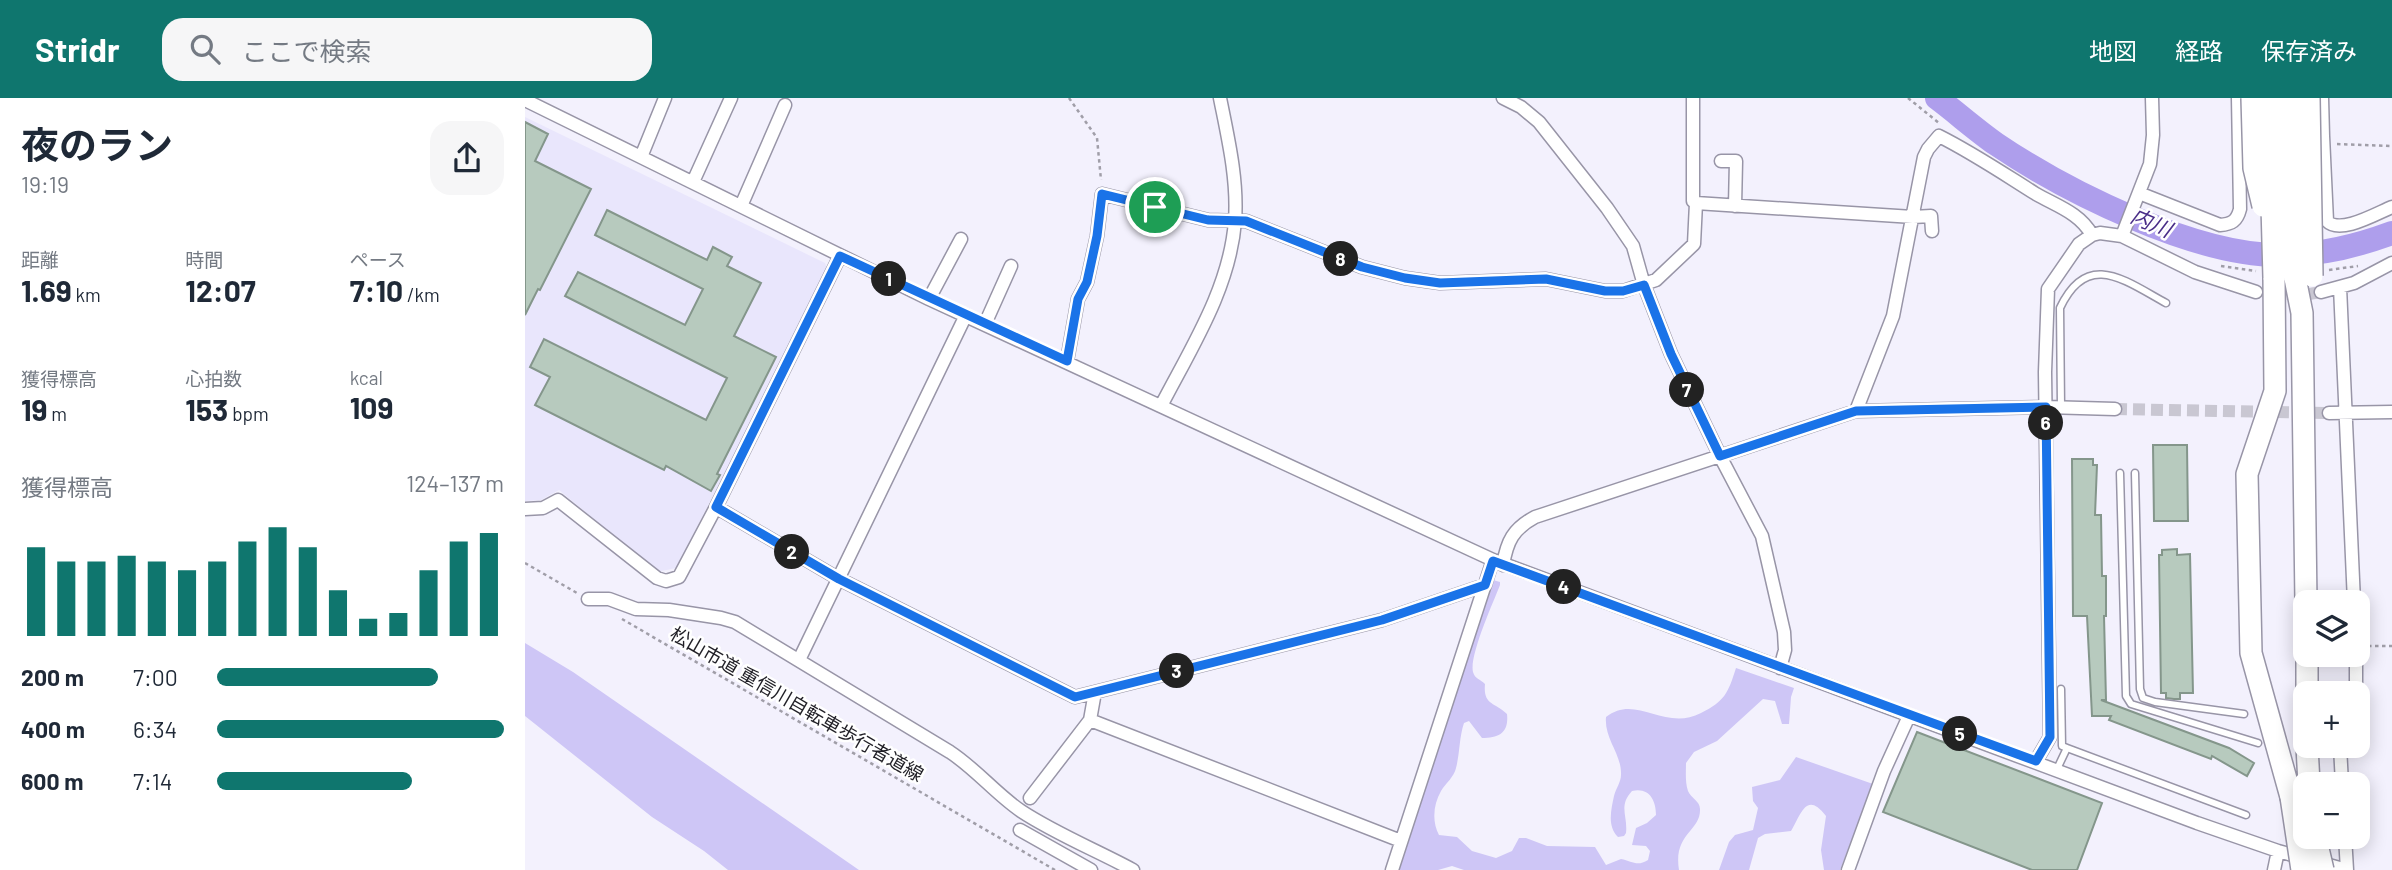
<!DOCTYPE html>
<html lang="ja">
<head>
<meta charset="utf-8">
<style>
	:root { --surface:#fff; --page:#f6f6f7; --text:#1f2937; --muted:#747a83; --accent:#0f766e }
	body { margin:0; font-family:Barlow,"Noto Sans JP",sans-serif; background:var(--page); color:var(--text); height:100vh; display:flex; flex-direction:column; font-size:26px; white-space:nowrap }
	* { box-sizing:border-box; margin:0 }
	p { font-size:23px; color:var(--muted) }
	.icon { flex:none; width:38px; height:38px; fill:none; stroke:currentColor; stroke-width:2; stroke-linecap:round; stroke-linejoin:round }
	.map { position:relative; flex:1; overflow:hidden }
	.details { display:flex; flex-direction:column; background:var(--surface); width:525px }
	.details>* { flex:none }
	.fabs { position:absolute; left:1768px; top:492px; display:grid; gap:14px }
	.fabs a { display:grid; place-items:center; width:77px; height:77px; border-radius:14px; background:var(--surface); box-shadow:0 4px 18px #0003; font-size:35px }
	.pin { position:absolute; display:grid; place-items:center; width:60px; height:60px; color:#fff; margin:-30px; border:4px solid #fff; border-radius:50%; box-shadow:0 2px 7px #0007 }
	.km { position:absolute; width:35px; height:35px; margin:-18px; border-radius:50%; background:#222; color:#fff; font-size:19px; line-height:35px; text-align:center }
	.round { display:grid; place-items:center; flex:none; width:74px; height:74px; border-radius:21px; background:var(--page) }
	.headline { display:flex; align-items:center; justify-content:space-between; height:119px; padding:0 21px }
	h1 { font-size:38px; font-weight:700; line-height:52px }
	.stats { display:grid; grid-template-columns:repeat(3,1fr); gap:10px; height:119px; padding:7px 21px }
	.stats div { display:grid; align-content:center }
	.stats b { font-size:30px; font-weight:700 }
	.stats small { font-size:19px; font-weight:400 }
	.stats p { font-size:19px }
	.chart { height:196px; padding:14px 21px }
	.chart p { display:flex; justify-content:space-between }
	.chart svg { width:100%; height:126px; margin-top:7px; stroke:var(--accent); stroke-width:6 }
	ul { padding:0 21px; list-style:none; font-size:23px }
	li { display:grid; grid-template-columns:112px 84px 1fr; align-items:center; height:52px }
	li i { height:18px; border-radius:9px; background:var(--accent) }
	header { display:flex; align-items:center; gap:42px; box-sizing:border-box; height:98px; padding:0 35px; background:var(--accent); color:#fff }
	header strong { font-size:33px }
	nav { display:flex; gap:38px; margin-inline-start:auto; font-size:24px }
	.search { width:490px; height:63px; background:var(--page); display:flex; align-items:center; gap:18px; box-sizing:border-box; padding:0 24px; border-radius:21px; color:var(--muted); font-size:26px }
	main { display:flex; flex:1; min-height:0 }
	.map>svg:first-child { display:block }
	.built { fill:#e9e6fc }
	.green { fill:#cec6f6 }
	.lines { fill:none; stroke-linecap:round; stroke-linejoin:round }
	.river { stroke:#ae9eec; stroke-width:24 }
	.building { fill:#b7cabe; stroke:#84968b; stroke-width:2 }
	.street-tunnel { stroke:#c9c7d2; stroke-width:12; stroke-dasharray:12 6; stroke-linecap:butt }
	.lane-casing { stroke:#9895a7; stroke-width:9 }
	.street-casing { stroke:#9895a7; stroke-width:15 }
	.highway-casing { stroke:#9895a7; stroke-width:24 }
	.path { stroke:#a09ea8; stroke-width:2.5; stroke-dasharray:3.5 3.5; stroke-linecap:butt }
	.lane { stroke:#fff; stroke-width:6 }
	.street { stroke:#fff; stroke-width:12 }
	.highway { stroke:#fff; stroke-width:21 }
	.highway-bridge-casing { stroke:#9895a7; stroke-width:24; stroke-linecap:butt }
	.highway-bridge { stroke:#fff; stroke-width:21 }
	.route-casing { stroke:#fff; stroke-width:14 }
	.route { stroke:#1a73e8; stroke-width:9 }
	.labels { text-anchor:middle; stroke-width:5; stroke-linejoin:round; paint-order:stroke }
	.street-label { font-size:19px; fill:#201f26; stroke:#fff }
	.water-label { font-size:21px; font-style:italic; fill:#4a2e88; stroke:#fff }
</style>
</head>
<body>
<header>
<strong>Stridr</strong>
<div class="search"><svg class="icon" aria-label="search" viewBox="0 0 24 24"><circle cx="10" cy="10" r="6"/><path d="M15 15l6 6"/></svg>ここで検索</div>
<nav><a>地図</a><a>経路</a><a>保存済み</a></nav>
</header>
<main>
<section class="details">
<div class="headline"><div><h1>夜のラン</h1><p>19:19</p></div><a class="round"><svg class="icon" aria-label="share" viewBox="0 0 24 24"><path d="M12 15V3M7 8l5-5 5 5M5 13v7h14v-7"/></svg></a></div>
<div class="stats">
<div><p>距離</p><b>1.69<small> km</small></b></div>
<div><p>時間</p><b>12:07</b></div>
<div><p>ペース</p><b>7:10<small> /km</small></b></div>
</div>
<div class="stats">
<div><p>獲得標高</p><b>19<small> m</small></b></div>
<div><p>心拍数</p><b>153<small> bpm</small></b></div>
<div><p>kcal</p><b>109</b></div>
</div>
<div class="chart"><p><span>獲得標高</span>124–137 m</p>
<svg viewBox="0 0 160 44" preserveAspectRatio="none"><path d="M5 44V13M15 44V18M25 44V18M35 44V16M45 44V18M55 44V21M65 44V18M75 44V11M85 44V6M95 44V13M105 44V28M115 44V38M125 44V36M135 44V21M145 44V11M155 44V8"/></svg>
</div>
<ul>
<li><b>200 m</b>7:00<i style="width:77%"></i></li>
<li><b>400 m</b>6:34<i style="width:100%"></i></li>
<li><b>600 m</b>7:14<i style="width:68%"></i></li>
</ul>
</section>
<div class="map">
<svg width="1867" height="772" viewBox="0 0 1867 772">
	<rect width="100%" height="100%" fill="#f3f1fd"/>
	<path class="built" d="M0,19L300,165L303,173L151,470L132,474L34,392L16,402L0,403Z"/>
	<path class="green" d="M968,482L975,484V487C968,505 944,558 948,574C950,581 955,581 960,586C958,607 969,604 982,616C984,635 974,640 957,640L944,623L939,625C934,640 935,655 931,670C929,679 921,685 916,693C908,707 907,724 914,737L932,739L947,753L971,760L987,753L994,740H1001L1022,748L1070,749L1081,767L1096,761C1107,763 1112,769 1123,762L1125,753L1121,748L1107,747L1111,730L1122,725L1131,717C1131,702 1124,689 1107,693C1093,708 1103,718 1101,735L1099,738L1093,739C1082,728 1086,712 1089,698C1091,690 1096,684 1096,677C1097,656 1079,641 1081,619C1111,595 1139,634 1176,615C1200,603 1203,595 1211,570L1269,590L1266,599L1264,626H1257L1250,603L1238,601L1192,643L1169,654L1161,665C1161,674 1160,684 1163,693C1166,700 1175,703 1175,711C1176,733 1148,735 1154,772H939L927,768L913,772H873Z
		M0,545L48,574L334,772H203L179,753L127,719L0,618Z
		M1271,659L1348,686L1315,772H1299L1296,752L1301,718C1281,692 1276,717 1266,733L1240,736L1233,740L1224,772H1194L1204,744L1210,737L1228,732L1233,710L1228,703L1227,689L1255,682Z"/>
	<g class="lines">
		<path class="river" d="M1412,0C1432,15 1451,32 1471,46C1542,94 1672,159 1758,157C1795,157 1832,148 1867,135"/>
	</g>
	<path class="building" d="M0,24L23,36L10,63L66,91L15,192L13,191L0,217Z
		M82,112L182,162L188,149L207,159L202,168L236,185L209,238L251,259L192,376L195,377L186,393L141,368L139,372L10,307L25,279L5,269L19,241L181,322L202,280L40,198L53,174L160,227L178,191L70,137Z
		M1628,347H1662L1663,423H1629Z
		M1547,361H1568V367H1572L1570,417H1576L1577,478H1581V518H1579L1581,602H1576L1704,650L1729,665L1722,678L1687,658L1686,661L1584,622L1586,618H1567L1562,518H1548Z
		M1652,451V457L1665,456L1668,595H1655V601H1649L1641,600V595H1636L1634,457H1637V452Z
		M1392,634L1577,705L1552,772H1507L1358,714Z"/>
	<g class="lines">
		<path class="street-tunnel" d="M1744,195L1778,197L1796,194
			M1590,311L1804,315"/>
		<g class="lane-casing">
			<path id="lane" d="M1536,309L1535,210C1562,152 1599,182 1641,205
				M1595,375L1601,598L1606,606L1733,645
				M1610,375L1615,591L1618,600L1630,604L1719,616
				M1536,591L1537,648L1542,650
				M1532,671L1542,650L1721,717"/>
		</g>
		<g class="street-casing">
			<path id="street" d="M978,0L996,9L1014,24L1082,110L1108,148L1119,187L1146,256L1195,358L1237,438L1259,534L1260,552L1255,570
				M1168,0V103L1171,105
				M0,2L404,201L968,462L1672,725L1753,753L1822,772
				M1791,38H1798L1797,0
				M1798,38L1802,123C1815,137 1852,115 1867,109
				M116,59L140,0
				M1196,63H1211L1210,108
				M168,84L206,0
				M1614,95L1695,127C1707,126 1712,123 1715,111L1713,0
				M216,108L260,7
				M1597,138L1625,66L1628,37L1627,0
				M1815,189L1829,504
				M1796,194L1829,185L1867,165
				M404,201L436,141
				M460,226L486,168
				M542,263L553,201L562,184L572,138L577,96L683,122L721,123L837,169L880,180L915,185L1021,181L1080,193H1098L1131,182L1169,146L1171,105L1388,119L1406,118L1407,133
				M636,308C666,250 705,190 710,123C713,82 703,40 695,0
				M1331,313L1368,218L1399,59L1403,51L1414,38C1448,55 1479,76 1511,96C1532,108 1555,115 1567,137
				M1804,315L1867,314
				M191,409L314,481L550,599L570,594
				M0,411L18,410L33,402L132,480L141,483L154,479L191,409L315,158
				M978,467C982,443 988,431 1010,419L1331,313L1521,309L1590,311
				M63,501H84L111,511L144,512L196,520L210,524L425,654C451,671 471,696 496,713C531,736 571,752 608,772
				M1831,556V595
				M274,562L441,217
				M565,622L876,743
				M1815,648L1817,686
				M1511,663L1525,639L1520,274L1523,191L1554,146L1567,137L1575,135L1597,138L1670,174L1731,194
				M505,700L565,622L570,594L857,522L960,487
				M495,732L566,772
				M1820,738L1822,772
				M867,772L968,462
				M1323,772L1359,673L1384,618
				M1749,772L1753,753"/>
		</g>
		<g class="highway-casing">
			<path id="highway" d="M1749,180L1750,293L1722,376L1726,555L1766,699
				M1770,180L1777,215L1781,504
				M1782,556V595
				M1782,648L1784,686"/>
		</g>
		<path class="path" d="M544,0L572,40L576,82
			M1383,0L1414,25
			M1812,46L1867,48
			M1696,168L1731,173
			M1804,172L1833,168
			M0,465L52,495
			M97,521L530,772
			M1843,548H1867"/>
		<use href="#lane" class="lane"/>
		<use href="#street" class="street"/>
		<use href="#highway" class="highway"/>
		<g class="highway-bridge-casing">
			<path id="highway-bridge" d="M1727,0L1729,70L1738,108
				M1744,0L1749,180
				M1765,0L1770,180
				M1784,0L1787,178
				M1766,699L1777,772
				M1790,738L1798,772"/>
		</g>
		<use href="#highway-bridge" class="highway-bridge"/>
	</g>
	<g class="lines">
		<g class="route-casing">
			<path id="route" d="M577,96L683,122L721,123L837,169L880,180L915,185L1021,181L1080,193H1098L1119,187L1146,256L1195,358L1331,313L1521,309L1525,639L1511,663L968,463L960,487L857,522L550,599L314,481L191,409L315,158L542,263L553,201L562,184L572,138Z"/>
		</g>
		<use href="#route" class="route"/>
	</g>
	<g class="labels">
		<g class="street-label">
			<text transform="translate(272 606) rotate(30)" y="7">松山市道 重信川自転車歩行者道線</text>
		</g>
		<g class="water-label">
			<text transform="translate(1626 125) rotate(23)" y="7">内川</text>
		</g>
	</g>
</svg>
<div class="fabs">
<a><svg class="icon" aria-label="layers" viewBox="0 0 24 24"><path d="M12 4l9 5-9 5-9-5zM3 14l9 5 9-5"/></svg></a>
<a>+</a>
<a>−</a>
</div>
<div class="pin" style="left:630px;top:109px;background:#1e9e55"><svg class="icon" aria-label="arrive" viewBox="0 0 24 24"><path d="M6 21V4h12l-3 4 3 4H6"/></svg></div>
<b class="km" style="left:364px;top:181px">1</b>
<b class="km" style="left:267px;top:454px">2</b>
<b class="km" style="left:652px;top:573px">3</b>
<b class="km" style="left:1039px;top:489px">4</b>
<b class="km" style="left:1435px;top:636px">5</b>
<b class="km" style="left:1521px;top:325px">6</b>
<b class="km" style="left:1162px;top:292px">7</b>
<b class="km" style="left:816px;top:161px">8</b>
</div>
</main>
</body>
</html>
